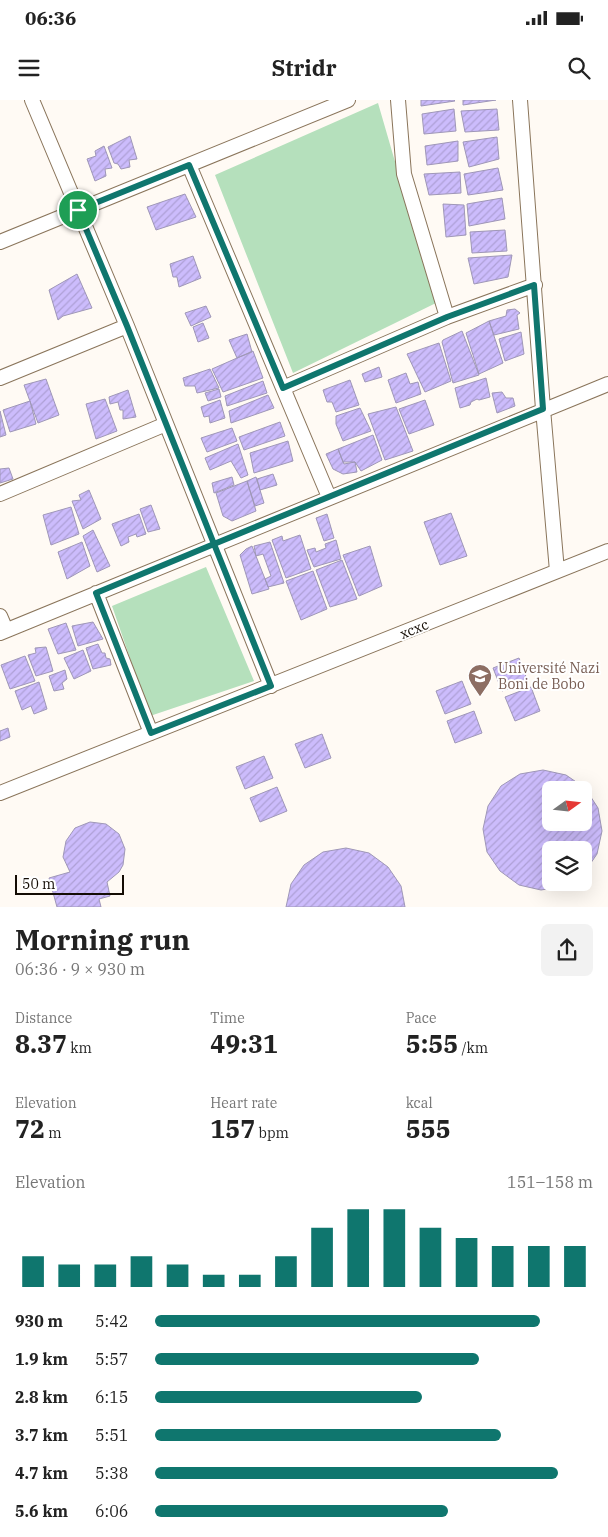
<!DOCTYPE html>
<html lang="en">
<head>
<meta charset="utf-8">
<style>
	:root { --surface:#fff; --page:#f2f2f2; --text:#222; --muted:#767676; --accent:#0f766e }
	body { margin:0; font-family:"IBM Plex Serif",serif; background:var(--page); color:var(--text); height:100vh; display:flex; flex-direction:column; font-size:19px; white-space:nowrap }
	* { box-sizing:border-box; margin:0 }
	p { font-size:16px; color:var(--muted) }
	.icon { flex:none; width:28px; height:28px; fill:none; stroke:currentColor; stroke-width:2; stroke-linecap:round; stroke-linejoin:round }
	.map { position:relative; height:807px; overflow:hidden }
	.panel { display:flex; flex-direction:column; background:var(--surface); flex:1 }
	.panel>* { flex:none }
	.needle { width:32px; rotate:75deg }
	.controls { position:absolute; left:542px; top:681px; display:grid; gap:10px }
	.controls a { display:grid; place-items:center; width:50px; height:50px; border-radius:8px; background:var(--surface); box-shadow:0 5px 20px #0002; font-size:25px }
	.scale { position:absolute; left:15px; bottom:12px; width:109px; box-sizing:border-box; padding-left:5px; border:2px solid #140c04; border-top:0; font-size:14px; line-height:18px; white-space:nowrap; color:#140c04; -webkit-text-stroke:4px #fff; paint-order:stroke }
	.pin { position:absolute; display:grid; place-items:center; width:42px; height:42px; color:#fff; margin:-21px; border:2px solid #fff; border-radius:50%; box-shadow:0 1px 5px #0007 }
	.round { display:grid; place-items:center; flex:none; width:52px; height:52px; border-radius:8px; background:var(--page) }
	.overview { display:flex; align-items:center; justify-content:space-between; height:85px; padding:0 15px }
	h1 { font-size:28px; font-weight:700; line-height:38px }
	.metrics { display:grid; grid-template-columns:repeat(3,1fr); gap:8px; height:85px; padding:5px 15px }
	.metrics div { display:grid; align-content:center }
	.metrics b { font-size:25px; font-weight:700 }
	.metrics small { font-size:14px; font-weight:400 }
	.metrics p { font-size:14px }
	.chart { height:140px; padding:10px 15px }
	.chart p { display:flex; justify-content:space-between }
	.chart svg { width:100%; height:90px; margin-top:5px; stroke:var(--accent); stroke-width:6 }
	ul { padding:0 15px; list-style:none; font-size:16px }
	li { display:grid; grid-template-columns:80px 60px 1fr; align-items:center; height:38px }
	li i { height:12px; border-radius:6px; background:var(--accent) }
	.status { display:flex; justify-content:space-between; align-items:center; height:35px; padding:0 25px; background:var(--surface); direction:ltr }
	.status svg { height:14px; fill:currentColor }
	header { display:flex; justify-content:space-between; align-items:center; height:65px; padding:0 15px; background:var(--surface); font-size:22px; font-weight:700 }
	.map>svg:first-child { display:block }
	.green { fill:#b5e0bc }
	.building { fill:url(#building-hatch); stroke:#9f97b7; fill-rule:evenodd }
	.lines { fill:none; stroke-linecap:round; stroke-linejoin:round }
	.minor-casing { stroke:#8a755b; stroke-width:16 }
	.minor { stroke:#fff; stroke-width:14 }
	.route-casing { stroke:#fff; stroke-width:10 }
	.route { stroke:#0f766e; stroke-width:6 }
	.labels { text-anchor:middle; stroke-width:4; stroke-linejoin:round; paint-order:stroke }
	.street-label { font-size:14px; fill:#140c04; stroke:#fff }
	.education-label { font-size:14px; fill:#785e54; stroke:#fff; text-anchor:start }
</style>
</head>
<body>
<div class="status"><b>06:36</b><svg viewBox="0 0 49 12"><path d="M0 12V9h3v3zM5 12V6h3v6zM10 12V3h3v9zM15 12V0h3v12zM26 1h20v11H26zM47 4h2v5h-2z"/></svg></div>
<header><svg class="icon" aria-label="menu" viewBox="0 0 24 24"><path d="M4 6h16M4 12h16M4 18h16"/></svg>Stridr<svg class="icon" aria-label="search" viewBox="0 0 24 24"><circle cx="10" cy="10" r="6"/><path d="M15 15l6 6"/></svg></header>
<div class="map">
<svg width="608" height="807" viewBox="0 0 608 807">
	<defs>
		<pattern id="building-hatch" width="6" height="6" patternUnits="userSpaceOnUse" patternTransform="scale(1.25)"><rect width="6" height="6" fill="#ccbcfc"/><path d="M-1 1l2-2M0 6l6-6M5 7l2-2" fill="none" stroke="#aea0d6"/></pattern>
	</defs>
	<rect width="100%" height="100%" fill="#fffaf4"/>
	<path class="green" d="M378,3L436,203L293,273L215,75Z
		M206,467L254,581L150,616L112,506Z"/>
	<path class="building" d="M421,0H454L455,1L421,6Z
		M463,0H496L463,5Z
		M454,9L456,31L424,34L422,14Z
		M497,9L499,30L465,32L461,11Z
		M130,36L137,59L129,60L130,67L121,69L118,64L114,63L108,47Z
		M497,37L499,59L469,67L463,42Z
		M458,41V61L427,65L425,46Z
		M104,46L112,68L105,69L106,76L95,81L87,59L96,56L95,51Z
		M498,68L503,90L468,95L464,74Z
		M460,72L461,93L429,95L424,74Z
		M185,94L196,117L156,130L147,107Z
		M502,98L505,119L469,126L467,104Z
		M443,104L464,105L466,135L446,137Z
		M505,130L507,151L472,153L470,132Z
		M512,155L508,177L474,184L468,158Z
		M193,156L201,178L179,187L177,177H173L170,164Z
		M77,174L92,208L63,216L58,220L49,190Z
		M206,206L211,217L191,226L185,213Z
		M515,209L520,213L517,215L519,229L494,235L489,221L506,216L507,210Z
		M489,221L503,263L479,274L466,233Z
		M203,223L209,238L198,242L193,227Z
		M462,231L479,275L453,283L442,242L443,240Z
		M521,232L524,254L505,261L499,239Z
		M247,234L252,252L237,258L229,240Z
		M439,243L451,281L425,292L407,254Z
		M253,251L263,278L223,292L212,269Z
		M379,267L382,277L365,282L362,274Z
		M210,269L219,288L197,293L195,286H185L183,278Z
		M406,273L410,284L418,282L421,294L396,303L388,280Z
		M486,278L490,297L479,300L477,299L471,302L470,305L460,308L455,288Z
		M46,279L59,315L38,323L24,285Z
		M350,280L359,305L336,312L332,302H327L323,290Z
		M263,281L267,293L227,306L225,296Z
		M219,289L221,297L208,301L205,293Z
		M128,290L136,317L123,319V310H120L118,302L110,304L109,297Z
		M502,292L506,298H513L515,306L497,313L492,293Z
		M268,295L274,308L231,323L229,311Z
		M105,299L117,331L96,339L86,304Z
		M220,300L225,318L210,323L209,316L204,317L201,307Z
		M425,300L434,325L409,334L399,309Z
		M30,301L36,324L10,332L3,310Z
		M396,307L413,351L385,360L368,314Z
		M360,308L371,331L343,341L336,324V316Z
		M0,311L6,335L0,337Z
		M280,322L285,336L244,350L239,337Z
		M232,328L237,341L207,352L201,338Z
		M373,335L382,360L361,371L355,362H343L338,349Z
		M288,341L293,361L254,373L250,353Z
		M238,344L248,375L241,378L231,361L210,370L205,358Z
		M338,349L344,364L355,362L357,372L343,374L333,369L326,354Z
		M9,368L13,379L0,383V369Z
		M273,374L277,385L260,390L257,379Z
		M232,377L234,385L214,393L212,383Z
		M256,377L264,403L255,406L247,381Z
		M247,381L256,411L232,421L223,416L216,393Z
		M89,390L101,419L83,429L72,401L81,400L79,395Z
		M151,405L160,429L148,432L140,409Z
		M71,407L79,434L51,445L43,415Z
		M451,413L467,456L440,465L424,422Z
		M139,414L146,434L137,437L136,434L128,437L129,442L121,446L112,424Z
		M327,414L334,438L324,441L316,418Z
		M93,430L110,466L97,472L83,436Z
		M300,435L311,469L286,478L272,440L282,436L283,441Z
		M336,440L341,459L314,467L307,450L315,448L316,452L326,448L325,444Z
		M82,442L90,466L67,479L58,452Z
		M270,442L284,483L268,487L265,479L271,476L263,454L256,456L254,446Z
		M252,446L269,489L252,494L240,455L246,449Z
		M370,446L382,486L359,496L343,455Z
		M342,460L357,499L330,507L316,470Z
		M313,471L327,509L301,520L286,481Z
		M93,522L103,539L78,546L72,526Z
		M66,523L76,550L58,554L48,529Z
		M98,544L102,553H105L106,558L110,559L111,565L93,569L86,548Z
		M46,547L53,571L36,576L28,555L36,553L35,548Z
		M83,550L91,571L74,579L64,558Z
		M25,556L35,581L10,589L1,565Z
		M519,558L528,582L502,591L493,568Z
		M65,570L67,579L62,583L64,589L54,591L49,576Z
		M462,581L471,604L445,614L436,591Z
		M39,582L47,609L34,614L31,606L22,610L15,591Z
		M531,587L540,611L515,621L505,597Z
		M474,611L482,633L455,643L447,621Z
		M8,628L10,637L0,641V631Z
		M322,634L331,658L305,668L295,644Z
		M264,656L273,678L245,689L236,667Z
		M543,670L566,675L585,688L598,708L602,731L597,754L584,773V750H551V782H569L565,786L541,790L519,785L500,771L487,752L483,729L488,706L501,686L520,674ZM551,690H584V722H551Z
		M277,687L287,711L260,722L250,698Z
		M90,722L106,724L119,734L125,749L123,765L119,772L107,782L110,796L99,799L101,807H57L49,778L70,772L63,757L66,741L75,728Z
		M346,748L369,753L388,767L401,786L405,807H286L291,784L304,765L323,752Z"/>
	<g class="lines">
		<g class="minor-casing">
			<path id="minor" d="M32,0L127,226L271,586
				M398,0L404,74L447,217
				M520,0L543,309L557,471
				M189,65L329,397
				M0,142L348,0
				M0,278L127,226
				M283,288L447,217L535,185
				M0,394L166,324
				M96,493L151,633
				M0,516L6,530
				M0,533L608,284
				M0,693L608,451"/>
		</g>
		<use href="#minor" class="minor"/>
	</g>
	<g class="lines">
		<g class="route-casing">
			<path id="route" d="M78,110L127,226L214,444L96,493L151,633L271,586L214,444L543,309L534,185L447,217L283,288L189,65L78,110"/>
		</g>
		<use href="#route" class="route"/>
	</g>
	<defs>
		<g id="university-pin" transform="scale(1.25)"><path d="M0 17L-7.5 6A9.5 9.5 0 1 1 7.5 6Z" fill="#8d6e63" stroke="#fff"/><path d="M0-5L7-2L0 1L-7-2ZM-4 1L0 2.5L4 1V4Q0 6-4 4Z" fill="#fff"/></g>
	</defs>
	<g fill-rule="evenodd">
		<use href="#university-pin" x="480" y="576"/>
	</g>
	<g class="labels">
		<g class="street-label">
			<text transform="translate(414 529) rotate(-22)" y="5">xcxc</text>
		</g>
		<g class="education-label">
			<text x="498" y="573">Université Nazi<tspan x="498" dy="16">Boni de Bobo</tspan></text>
		</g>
	</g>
</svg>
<div class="controls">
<a><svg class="needle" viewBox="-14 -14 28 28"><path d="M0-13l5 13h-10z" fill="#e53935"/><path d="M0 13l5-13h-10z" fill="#767676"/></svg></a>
<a><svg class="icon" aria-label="layers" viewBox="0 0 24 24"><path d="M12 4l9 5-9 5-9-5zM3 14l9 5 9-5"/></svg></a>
</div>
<div class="scale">50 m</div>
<div class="pin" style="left:78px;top:110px;background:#1e9e55"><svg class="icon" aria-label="arrive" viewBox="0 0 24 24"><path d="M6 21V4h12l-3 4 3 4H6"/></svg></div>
</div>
<section class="panel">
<div class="overview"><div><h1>Morning run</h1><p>06:36 · 9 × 930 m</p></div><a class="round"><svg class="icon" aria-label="share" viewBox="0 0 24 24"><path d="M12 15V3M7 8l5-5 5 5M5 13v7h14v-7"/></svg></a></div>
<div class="metrics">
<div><p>Distance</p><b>8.37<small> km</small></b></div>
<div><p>Time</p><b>49:31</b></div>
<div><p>Pace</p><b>5:55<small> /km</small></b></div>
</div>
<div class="metrics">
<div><p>Elevation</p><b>72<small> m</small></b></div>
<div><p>Heart rate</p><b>157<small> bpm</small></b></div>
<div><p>kcal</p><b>555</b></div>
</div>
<div class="chart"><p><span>Elevation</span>151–158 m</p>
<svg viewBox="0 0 160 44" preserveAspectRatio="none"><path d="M5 44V29M15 44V33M25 44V33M35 44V29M45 44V33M55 44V38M65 44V38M75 44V29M85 44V15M95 44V6M105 44V6M115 44V15M125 44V20M135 44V24M145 44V24M155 44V24"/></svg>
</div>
<ul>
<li><b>930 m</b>5:42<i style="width:88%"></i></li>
<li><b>1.9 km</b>5:57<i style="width:74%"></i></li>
<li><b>2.8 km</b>6:15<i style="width:61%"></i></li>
<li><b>3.7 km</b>5:51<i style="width:79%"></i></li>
<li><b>4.7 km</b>5:38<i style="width:92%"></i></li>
<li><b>5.6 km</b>6:06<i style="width:67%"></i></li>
</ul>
</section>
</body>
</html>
